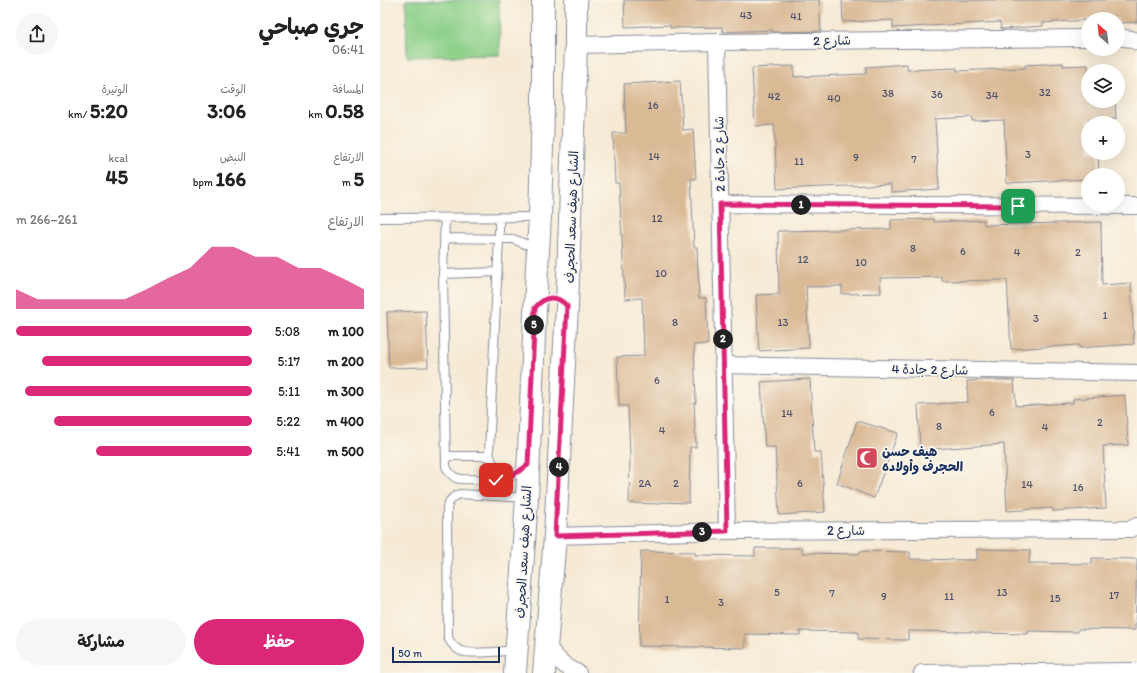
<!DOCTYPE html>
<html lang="ar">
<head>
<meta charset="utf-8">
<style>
	:root { --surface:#fff; --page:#f6f6f6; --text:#222; --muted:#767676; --accent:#db2777 }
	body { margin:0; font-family:Itim,"Playpen Sans Arabic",sans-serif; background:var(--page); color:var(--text); direction:rtl; height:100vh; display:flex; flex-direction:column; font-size:15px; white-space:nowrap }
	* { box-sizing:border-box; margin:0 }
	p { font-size:13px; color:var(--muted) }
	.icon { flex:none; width:22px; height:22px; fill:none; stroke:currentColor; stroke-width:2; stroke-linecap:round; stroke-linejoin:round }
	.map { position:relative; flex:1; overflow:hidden; direction:ltr }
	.side { display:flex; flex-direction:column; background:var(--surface); width:380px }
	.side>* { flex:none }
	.needle { width:26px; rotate:332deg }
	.fabs { position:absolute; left:701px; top:12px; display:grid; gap:8px }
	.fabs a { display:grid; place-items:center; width:44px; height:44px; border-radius:50%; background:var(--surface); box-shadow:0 4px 16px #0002; font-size:20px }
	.scale { position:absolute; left:12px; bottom:10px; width:108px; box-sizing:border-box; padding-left:4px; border:2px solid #1b2f5e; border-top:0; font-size:11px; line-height:14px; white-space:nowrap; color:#1b2f5e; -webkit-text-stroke:3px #fbf7ec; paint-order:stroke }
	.pin { position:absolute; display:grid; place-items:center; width:34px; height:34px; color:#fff; margin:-17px; border-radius:8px; box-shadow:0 2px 6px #0006 }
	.km { position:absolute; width:20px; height:20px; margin:-10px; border-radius:50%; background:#222; color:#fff; font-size:11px; line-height:20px; text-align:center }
	.round { display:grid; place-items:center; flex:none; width:42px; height:42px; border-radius:21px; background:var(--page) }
	.overview { display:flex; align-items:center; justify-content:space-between; height:68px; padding:0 16px }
	h1 { font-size:22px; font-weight:700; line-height:30px }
	.metrics { display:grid; grid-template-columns:repeat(3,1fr); gap:6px; height:68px; padding:4px 16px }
	.metrics div { display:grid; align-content:center }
	.metrics b { font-size:20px; font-weight:700 }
	.metrics small { font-size:11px; font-weight:400 }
	.metrics p { font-size:11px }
	.chart { height:112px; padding:8px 16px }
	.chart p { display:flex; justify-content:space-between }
	.chart svg { width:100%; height:72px; margin-top:4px; fill:var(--accent); opacity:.7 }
	.action { display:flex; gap:8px; margin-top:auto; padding:8px 16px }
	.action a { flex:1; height:46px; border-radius:24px; background:var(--accent); color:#fff; font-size:16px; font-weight:700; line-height:46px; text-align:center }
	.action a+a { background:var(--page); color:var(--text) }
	ul { padding:0 16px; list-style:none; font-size:13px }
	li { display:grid; grid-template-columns:64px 48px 1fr; align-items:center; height:30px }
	li i { height:10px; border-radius:5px; background:var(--accent) }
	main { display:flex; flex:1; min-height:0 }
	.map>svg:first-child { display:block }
	.green { fill:#8dd089; stroke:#548074 }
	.building { fill:#dab995 }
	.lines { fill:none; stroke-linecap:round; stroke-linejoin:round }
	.lane-casing { stroke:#888c9a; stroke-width:10 }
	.street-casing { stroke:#888c9a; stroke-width:18 }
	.secondary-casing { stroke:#888c9a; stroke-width:24 }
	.lane { stroke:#fff; stroke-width:8 }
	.street { stroke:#fff; stroke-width:16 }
	.secondary { stroke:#fff; stroke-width:22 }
	.route-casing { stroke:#fff; stroke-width:8 }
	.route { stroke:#db2777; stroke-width:5 }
	.labels { text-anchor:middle; stroke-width:3.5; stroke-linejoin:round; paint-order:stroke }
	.number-label { font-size:11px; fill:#4b526c }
	.street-label { font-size:13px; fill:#1b2f5e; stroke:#fbf7ec }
	.poi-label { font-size:13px; font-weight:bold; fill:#1b2f5e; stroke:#fbf7ec; text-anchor:start }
</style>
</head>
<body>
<main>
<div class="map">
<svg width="757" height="673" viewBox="0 0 757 673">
	<rect width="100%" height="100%" fill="#fbf7ec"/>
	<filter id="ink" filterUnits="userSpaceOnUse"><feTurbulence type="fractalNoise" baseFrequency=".025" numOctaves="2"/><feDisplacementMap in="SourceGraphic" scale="8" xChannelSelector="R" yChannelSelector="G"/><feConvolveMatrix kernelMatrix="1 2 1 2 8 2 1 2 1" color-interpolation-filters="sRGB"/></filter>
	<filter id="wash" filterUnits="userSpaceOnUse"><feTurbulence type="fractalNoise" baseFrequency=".012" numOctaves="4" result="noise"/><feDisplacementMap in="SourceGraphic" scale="16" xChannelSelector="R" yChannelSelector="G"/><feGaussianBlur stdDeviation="0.9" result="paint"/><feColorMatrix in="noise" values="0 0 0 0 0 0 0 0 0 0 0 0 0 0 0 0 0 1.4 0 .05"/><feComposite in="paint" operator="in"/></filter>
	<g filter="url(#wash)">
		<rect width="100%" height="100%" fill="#f6ead5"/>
		<path class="green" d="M26,0H119L120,55L27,57Z"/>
		<g id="blocks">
			<path class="building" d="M244,0H439L441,31L393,32V30L343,32L342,27L290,28V25L245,27Z
				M462,0H757V22L738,23V19H708V20L663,23V26L621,29L620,22L513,28V20L463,22Z
				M683,63V66L708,65V101H735L736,119L708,120V153H718L719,175H708V179L627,183L624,120L592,121V117L555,119L559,189L511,192V184L397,189L394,125L375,126L372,68L414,66V77L486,74V67L527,64V70L577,68V71L645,68V65Z
				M300,81L303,130L313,129L316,179H311L314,247H317L319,298H326L328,344L314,345L316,403H314L316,447H310L309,503L280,502V504L249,503L250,456L248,406H239L237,357L264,356L262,298L245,299L239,183H235L233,133H246L244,84Z
				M553,219L554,222L604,220V225L721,222L722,285L751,283L754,344L699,348V345L631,349L627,280L562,281V277L500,278L501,293L462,294V286L426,287L429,348L379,351L376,295L399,294L398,231L511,229V220Z
				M46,311L48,367L9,368L7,312Z
				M430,379L434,452H441L445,512L399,515L395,447H385L381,382Z
				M605,380H634L636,406L693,403V399L745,395L748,445L723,446L726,508L673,511L672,508L627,511L624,444L540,450L538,405L588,402L587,381Z
				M477,421L518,433L494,498L457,483Z
				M375,548H422V553L480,554V551L530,552V559L597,560V549L650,550L649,563L712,564V558L757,559L755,630L698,629V632L648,631V634L595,633V632L528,631V640L478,639V632L420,631V635L365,634V648L259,646L261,551L315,552V555L375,556Z"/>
		</g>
	</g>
	<g filter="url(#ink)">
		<use href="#blocks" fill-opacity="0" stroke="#888c9a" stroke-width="1"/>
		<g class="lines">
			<g class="lane-casing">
				<path id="lane" d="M119,217V239L109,452C111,464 117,471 126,479
					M0,218L159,217
					M65,218L63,274L66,466C68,472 71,475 76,478L81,479L121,480L132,476L145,468
					M64,238L133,239L148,245L155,250
					M63,274L117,272
					M66,456H110
					M135,650C124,651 90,655 81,651C75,649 71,643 68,638L67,509C68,501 72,497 80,494L146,498"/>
			</g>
			<g class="street-casing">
				<path id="street" d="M738,37L751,39L757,42
					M337,42L347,531
					M196,45L337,42L708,38
					M340,204L757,206
					M343,365L757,373
					M175,536L347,531L751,529L757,526
					M166,644C174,657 184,667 198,673
					M542,673L757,671"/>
			</g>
			<g class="secondary-casing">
				<path id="secondary" d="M135,673L147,498L157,267L160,217L163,110V0
					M164,673L175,536L187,306L196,45V0"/>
			</g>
			<use href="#lane" class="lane"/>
			<use href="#street" class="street"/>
			<use href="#secondary" class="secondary"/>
		</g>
	</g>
	<g class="lines" filter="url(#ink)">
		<g class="route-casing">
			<path id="route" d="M116,480C129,479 138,472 148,465L155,308C165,295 177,295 187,306L175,536L347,531L340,204L638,206"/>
		</g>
		<use href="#route" class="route"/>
	</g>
	<defs>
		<g id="mosque-square" transform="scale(1.15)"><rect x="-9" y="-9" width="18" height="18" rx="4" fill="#d1495b" stroke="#fbf7ec"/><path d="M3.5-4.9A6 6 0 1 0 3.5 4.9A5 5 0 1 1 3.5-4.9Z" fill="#fff"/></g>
	</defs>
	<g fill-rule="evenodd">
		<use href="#mosque-square" x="487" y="458"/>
	</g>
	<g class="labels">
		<g class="number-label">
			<text x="366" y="19">43</text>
			<text x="416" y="20">41</text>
			<text x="665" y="96">32</text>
			<text x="508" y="97">38</text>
			<text x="557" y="98">36</text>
			<text x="612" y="99">34</text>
			<text x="394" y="100">42</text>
			<text x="454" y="102">40</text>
			<text x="273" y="109">16</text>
			<text x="648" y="158">3</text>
			<text x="274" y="160">14</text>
			<text x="476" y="161">9</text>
			<text x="534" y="163">7</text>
			<text x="419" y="165">11</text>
			<text x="277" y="222">12</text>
			<text x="533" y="252">8</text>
			<text x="583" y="255">6</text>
			<text x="637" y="256">4</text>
			<text x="698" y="256">2</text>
			<text x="423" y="263">12</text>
			<text x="481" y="266">10</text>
			<text x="281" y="277">10</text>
			<text x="725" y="319">1</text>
			<text x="656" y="322">3</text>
			<text x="295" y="326">8</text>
			<text x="403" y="326">13</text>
			<text x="277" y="384">6</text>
			<text x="612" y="416">6</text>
			<text x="407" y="417">14</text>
			<text x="720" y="426">2</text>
			<text x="559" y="430">8</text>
			<text x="665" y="431">4</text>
			<text x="282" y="434">4</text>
			<text x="265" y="487">2A</text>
			<text x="296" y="487">2</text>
			<text x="420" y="487">6</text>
			<text x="647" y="488">14</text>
			<text x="698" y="491">16</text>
			<text x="397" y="596">5</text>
			<text x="622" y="596">13</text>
			<text x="452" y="597">7</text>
			<text x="734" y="599">17</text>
			<text x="504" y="600">9</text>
			<text x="569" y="600">11</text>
			<text x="675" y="602">15</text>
			<text x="287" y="603">1</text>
			<text x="341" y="606">3</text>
		</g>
		<g class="street-label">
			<text transform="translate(452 40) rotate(-1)" y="5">شارع 2</text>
			<text transform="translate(339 154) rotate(-91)" y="5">شارع 2 جادة 2</text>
			<text transform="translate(191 217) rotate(-88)" y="5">الشارع هيف سعد الحجرف</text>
			<text transform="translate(550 369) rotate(1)" y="5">شارع 2 جادة 4</text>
			<text x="466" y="535">شارع 2</text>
			<text transform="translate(143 552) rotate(-87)" y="5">الشارع هيف سعد الحجرف</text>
		</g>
		<g class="poi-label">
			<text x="502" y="456">هيف حسن<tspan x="502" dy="15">الحجرف وأولاده</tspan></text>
		</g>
	</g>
</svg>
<div class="fabs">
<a><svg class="needle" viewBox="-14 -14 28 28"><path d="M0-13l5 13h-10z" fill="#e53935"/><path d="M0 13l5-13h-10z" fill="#767676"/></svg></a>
<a><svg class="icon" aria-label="layers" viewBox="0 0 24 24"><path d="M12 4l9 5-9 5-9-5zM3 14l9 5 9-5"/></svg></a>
<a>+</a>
<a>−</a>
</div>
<div class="scale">50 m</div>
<div class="pin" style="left:638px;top:206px;background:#1e9e55"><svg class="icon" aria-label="arrive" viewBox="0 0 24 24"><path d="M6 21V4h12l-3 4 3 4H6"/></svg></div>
<div class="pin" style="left:116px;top:480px;background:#d93025"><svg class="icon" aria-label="check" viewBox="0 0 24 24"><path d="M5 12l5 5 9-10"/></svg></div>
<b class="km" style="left:421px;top:205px">1</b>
<b class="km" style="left:343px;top:339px">2</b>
<b class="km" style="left:322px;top:532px">3</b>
<b class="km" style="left:179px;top:467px">4</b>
<b class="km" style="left:154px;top:325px">5</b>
</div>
<section class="side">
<div class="overview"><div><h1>جري صباحي</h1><p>06:41</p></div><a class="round"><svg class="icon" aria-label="share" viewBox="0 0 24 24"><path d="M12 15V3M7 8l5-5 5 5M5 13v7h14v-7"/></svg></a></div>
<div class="metrics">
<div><p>المسافة</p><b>0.58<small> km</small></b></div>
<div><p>الوقت</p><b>3:06</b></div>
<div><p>الوتيرة</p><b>5:20<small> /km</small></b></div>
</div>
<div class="metrics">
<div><p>الارتفاع</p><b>5<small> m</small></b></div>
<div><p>النبض</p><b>166<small> bpm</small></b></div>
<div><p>kcal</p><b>45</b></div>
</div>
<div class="chart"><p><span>الارتفاع</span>261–266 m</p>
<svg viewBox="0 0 160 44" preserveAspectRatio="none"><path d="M0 44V32L10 38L20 38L30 38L40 38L50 38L60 32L70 25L80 19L90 6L100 6L110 12L120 12L130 19L140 19L150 25L160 32V44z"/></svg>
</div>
<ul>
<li><b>100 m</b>5:08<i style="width:100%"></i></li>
<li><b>200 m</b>5:17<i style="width:89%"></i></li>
<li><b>300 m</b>5:11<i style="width:96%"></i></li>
<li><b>400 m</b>5:22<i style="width:84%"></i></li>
<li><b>500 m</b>5:41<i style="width:66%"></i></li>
</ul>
<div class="action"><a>حفظ</a><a>مشاركة</a></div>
</section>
</main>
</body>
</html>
